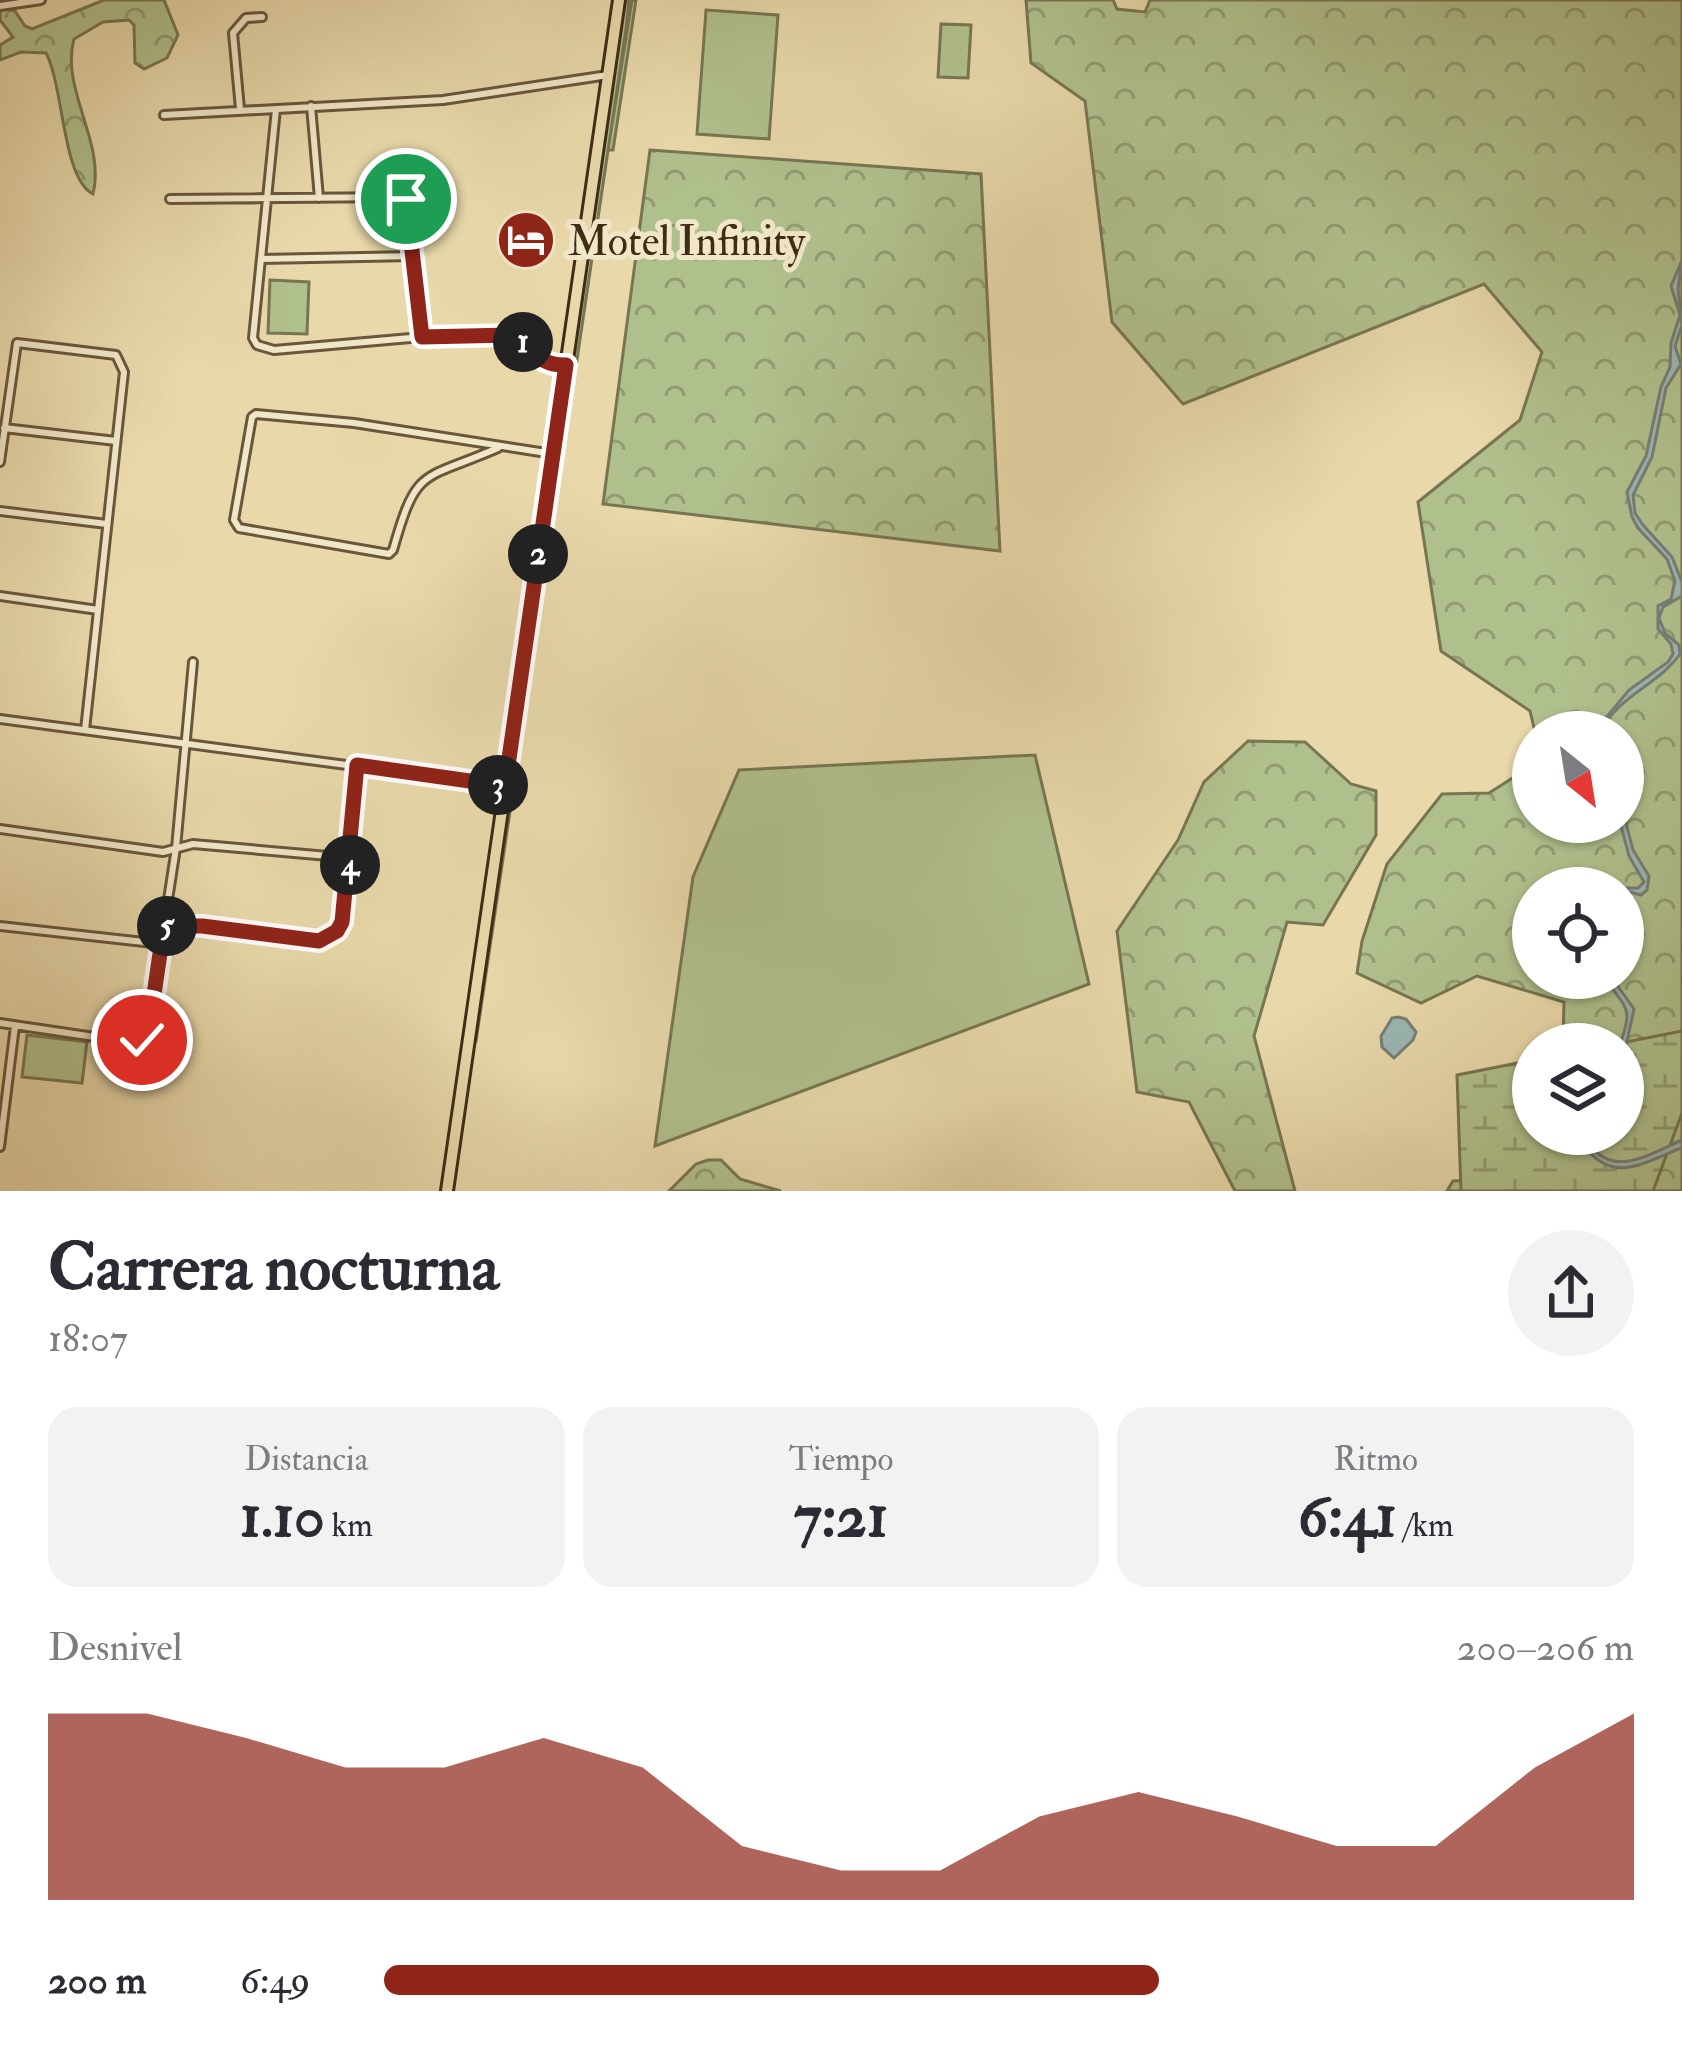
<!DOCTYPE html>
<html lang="es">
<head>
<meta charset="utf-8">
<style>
	:root { --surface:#fff; --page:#f2f2f3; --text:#2b2b33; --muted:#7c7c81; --accent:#8f2418 }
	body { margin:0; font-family:"IM FELL Double Pica",serif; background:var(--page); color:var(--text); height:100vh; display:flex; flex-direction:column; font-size:45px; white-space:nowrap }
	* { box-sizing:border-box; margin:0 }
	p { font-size:39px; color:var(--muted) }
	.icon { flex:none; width:66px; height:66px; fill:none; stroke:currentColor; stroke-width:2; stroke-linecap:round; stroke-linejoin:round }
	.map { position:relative; height:1191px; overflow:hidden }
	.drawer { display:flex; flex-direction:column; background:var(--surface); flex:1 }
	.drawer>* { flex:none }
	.needle { width:78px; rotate:150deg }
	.tools { position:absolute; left:1512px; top:711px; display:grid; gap:24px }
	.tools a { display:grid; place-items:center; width:132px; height:132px; border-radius:50%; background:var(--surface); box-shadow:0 3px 9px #0004; font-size:60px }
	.pin { position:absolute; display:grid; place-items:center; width:102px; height:102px; color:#fff; margin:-51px; border:6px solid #fff; border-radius:50%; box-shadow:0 3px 12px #0007 }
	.km { position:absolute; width:60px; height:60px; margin:-30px; border-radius:50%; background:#222; color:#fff; font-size:33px; line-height:60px; text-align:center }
	.round { display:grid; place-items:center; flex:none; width:126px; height:126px; border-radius:63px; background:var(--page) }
	.head { display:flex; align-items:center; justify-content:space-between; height:204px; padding:0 48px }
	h1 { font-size:66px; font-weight:700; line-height:90px }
	.figures { display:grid; grid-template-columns:repeat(3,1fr); gap:18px; height:204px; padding:12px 48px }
	.figures div { display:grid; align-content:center; border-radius:30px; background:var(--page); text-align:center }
	.figures b { font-size:60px; font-weight:700 }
	.figures small { font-size:33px; font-weight:400 }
	.figures p { font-size:33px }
	.chart { height:336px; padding:24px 48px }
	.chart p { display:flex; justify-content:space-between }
	.chart svg { width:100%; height:216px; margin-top:12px; fill:var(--accent); opacity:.7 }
	ul { padding:0 48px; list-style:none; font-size:39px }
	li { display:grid; grid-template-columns:192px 144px 1fr; align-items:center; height:90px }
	li i { height:30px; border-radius:15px; background:var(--accent) }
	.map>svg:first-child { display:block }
	.green { fill:#b0c08d; stroke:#787652; stroke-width:3 }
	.forest { fill:url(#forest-crowns); stroke:#787652; stroke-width:3; fill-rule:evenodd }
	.wetland { fill:url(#wetland-marsh); stroke:#787652; stroke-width:3 }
	.water { fill:#9cb7b5; stroke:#777f75; stroke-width:3 }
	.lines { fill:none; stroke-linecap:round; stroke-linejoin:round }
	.street-casing { stroke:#69563b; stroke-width:12 }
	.primary-casing { stroke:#3f2b16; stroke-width:16 }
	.street { stroke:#f0e6c8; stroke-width:6 }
	.primary { stroke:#e8d8aa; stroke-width:10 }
	.route-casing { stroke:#fff; stroke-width:24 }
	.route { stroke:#8f2418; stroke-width:15 }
	.labels { text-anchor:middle; stroke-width:10; stroke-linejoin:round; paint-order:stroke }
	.poi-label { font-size:42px; fill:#3f2b16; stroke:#f0e6c8; text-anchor:start }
</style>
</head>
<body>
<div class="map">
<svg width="1682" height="1191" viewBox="0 0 1682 1191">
	<defs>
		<pattern id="forest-crowns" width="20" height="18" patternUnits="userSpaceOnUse" patternTransform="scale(3)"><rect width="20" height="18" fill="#b0c08d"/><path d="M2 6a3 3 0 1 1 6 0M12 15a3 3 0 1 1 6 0" fill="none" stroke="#919c72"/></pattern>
		<pattern id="wetland-marsh" width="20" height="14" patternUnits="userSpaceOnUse" patternTransform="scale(3)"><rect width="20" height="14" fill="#b0c08d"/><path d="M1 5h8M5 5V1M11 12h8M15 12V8" fill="none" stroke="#919c72"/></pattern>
	</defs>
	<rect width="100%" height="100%" fill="#e8d8aa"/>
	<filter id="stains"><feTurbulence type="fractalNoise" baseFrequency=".00167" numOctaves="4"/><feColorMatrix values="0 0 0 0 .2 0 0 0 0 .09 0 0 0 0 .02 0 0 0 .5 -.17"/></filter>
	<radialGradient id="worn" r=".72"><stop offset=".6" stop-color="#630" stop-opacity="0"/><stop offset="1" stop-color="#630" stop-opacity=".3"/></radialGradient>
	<path class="green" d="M625,0H629L626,29L476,1041L471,1040Z
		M632,0H636L613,150H608Z
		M706,10L778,15L769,139L697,134Z
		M941,24L971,25L968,78L938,77Z
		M270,280L309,282L307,334L268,333Z
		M1035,755L1089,984L655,1146L693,877L739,770Z
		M27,1035L87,1042L82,1083L22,1077Z"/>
	<path class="forest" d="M104,0H164L178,35L167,58L144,69L135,63L134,25L129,20L103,22L74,39C60,89 106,143 93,194C62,178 64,87 46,53L21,52L0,60V45L13,37L0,20V8L15,11L25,26L32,29Z
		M1026,0H1113L1117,9L1145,12L1150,0H1682V1191H1447L1453,1181L1498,1180L1623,1134V1044H1563L1564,1002L1477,976L1421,1003L1357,973L1362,941L1387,864L1442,794L1489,793L1533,765V822H1623V732H1535L1530,711L1441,651L1418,502L1520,420L1542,352L1484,284L1183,404L1112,322L1085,101L1031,63ZM1533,888H1623V978H1533Z
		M650,150L981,174L1000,551L603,504Z
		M1248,741L1305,742L1351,784L1376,791V835L1323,925L1287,922L1254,1036L1295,1191H1235L1189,1102L1137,1092L1117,931L1178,840L1204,782Z
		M708,1160H721L740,1179L781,1191H669L696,1164Z"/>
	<path class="wetland" d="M1682,1031V1113L1653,1191H1461L1457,1075L1533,1060V1134H1623V1044H1616Z"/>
	<path class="water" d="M1682,260L1678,289L1682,325L1675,346L1681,364L1666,388L1652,457L1633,495L1635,513L1643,525L1672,557L1682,582V596L1663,607L1659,618L1665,633L1679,645L1680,654C1658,685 1618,696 1600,732H1594L1629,690L1668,662L1673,654L1671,644L1658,629V606L1671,599L1675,581L1667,559L1638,528L1632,517L1627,492L1646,456L1661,387L1670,367L1671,343L1680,315L1671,286Z
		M1623,812L1633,850L1649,876L1647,890L1641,895L1615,888H1638L1644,882L1629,856L1620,822H1623Z
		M1605,978H1612L1634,1009L1625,1050L1633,1075L1623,1091L1629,1071L1623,1059V1044H1620C1634,1006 1626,1010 1605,978Z
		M1398,1017L1406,1019L1416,1032L1413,1040L1394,1058L1382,1047L1381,1036L1392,1018Z
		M1547,1134L1581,1145L1589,1140V1134H1594L1591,1146C1615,1178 1652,1153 1682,1140V1148C1646,1161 1615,1185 1586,1148H1574Z"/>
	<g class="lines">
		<g class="street-casing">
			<path id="street" d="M0,6L41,0
				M311,106L319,198
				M240,109L233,33L246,18L262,17
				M276,109L253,338L257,345L274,350L422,337L512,336C535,344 533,366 566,366
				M164,115L443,100L608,75
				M170,199L403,197L408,203L422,335
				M261,259L413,256
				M4,428L116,441
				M498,448C422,481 417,465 393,550L389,554L239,528L234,520L252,417L256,414L354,423L553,454
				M0,462L17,343L116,355L124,372L85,730
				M0,511L107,524
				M0,596L98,610
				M0,719L505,786
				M0,829L163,852L193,844L351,858
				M0,926L162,944
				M165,926L319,941L337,931L342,922L357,765
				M0,1023L135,1043L147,1035L176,848L193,662
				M0,1147L15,1026"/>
		</g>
		<g class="primary-casing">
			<path id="primary" d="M447,1191L619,0"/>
		</g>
		<use href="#street" class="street"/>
		<use href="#primary" class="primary"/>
	</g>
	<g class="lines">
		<g class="route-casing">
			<path id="route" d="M142,1040L149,1029L164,926H202L319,941L337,931L342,922L357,765L505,786L566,365C534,366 535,345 512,335L422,337L406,199"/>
		</g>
		<use href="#route" class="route"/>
	</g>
	<defs>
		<g id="hotel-disc" transform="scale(3)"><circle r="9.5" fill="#8f2418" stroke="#f0e6c8"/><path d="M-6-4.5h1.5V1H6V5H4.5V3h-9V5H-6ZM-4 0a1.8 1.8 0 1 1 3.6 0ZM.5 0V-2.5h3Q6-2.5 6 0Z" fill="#fff"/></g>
	</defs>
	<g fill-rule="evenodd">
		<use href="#hotel-disc" x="526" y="240"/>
	</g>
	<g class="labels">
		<g class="poi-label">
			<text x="568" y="255">Motel Infinity</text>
		</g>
	</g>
	<rect width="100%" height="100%" filter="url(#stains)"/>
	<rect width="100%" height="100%" fill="url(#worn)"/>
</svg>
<div class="tools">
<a><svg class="needle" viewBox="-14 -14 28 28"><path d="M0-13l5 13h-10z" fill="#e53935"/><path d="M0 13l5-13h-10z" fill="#7c7c81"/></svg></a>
<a><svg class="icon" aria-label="locate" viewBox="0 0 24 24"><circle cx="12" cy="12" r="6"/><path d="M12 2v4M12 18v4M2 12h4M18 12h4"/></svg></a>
<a><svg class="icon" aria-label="layers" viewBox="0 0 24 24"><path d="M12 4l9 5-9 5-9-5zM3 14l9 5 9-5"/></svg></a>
</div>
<div class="pin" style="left:406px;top:199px;background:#1e9e55"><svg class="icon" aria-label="arrive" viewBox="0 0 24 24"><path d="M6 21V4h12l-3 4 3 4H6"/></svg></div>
<div class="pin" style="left:142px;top:1040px;background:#d93025"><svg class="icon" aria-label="check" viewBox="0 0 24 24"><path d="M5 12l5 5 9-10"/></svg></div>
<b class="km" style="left:523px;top:342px">1</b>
<b class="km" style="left:538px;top:554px">2</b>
<b class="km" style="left:498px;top:785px">3</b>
<b class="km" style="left:350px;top:865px">4</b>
<b class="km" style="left:167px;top:926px">5</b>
</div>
<section class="drawer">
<div class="head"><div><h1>Carrera nocturna</h1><p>18:07</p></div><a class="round"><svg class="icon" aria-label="share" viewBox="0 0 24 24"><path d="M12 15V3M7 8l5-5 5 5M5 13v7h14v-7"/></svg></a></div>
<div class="figures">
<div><p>Distancia</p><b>1.10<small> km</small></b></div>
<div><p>Tiempo</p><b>7:21</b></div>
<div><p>Ritmo</p><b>6:41<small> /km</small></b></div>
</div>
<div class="chart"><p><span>Desnivel</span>200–206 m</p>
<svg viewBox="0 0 160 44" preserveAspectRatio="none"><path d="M0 44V6L10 6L20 11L30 17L40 17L50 11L60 17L70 33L80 38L90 38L100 27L110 22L120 27L130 33L140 33L150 17L160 6V44z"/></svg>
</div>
<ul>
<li><b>200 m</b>6:49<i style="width:62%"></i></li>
</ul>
</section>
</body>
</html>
